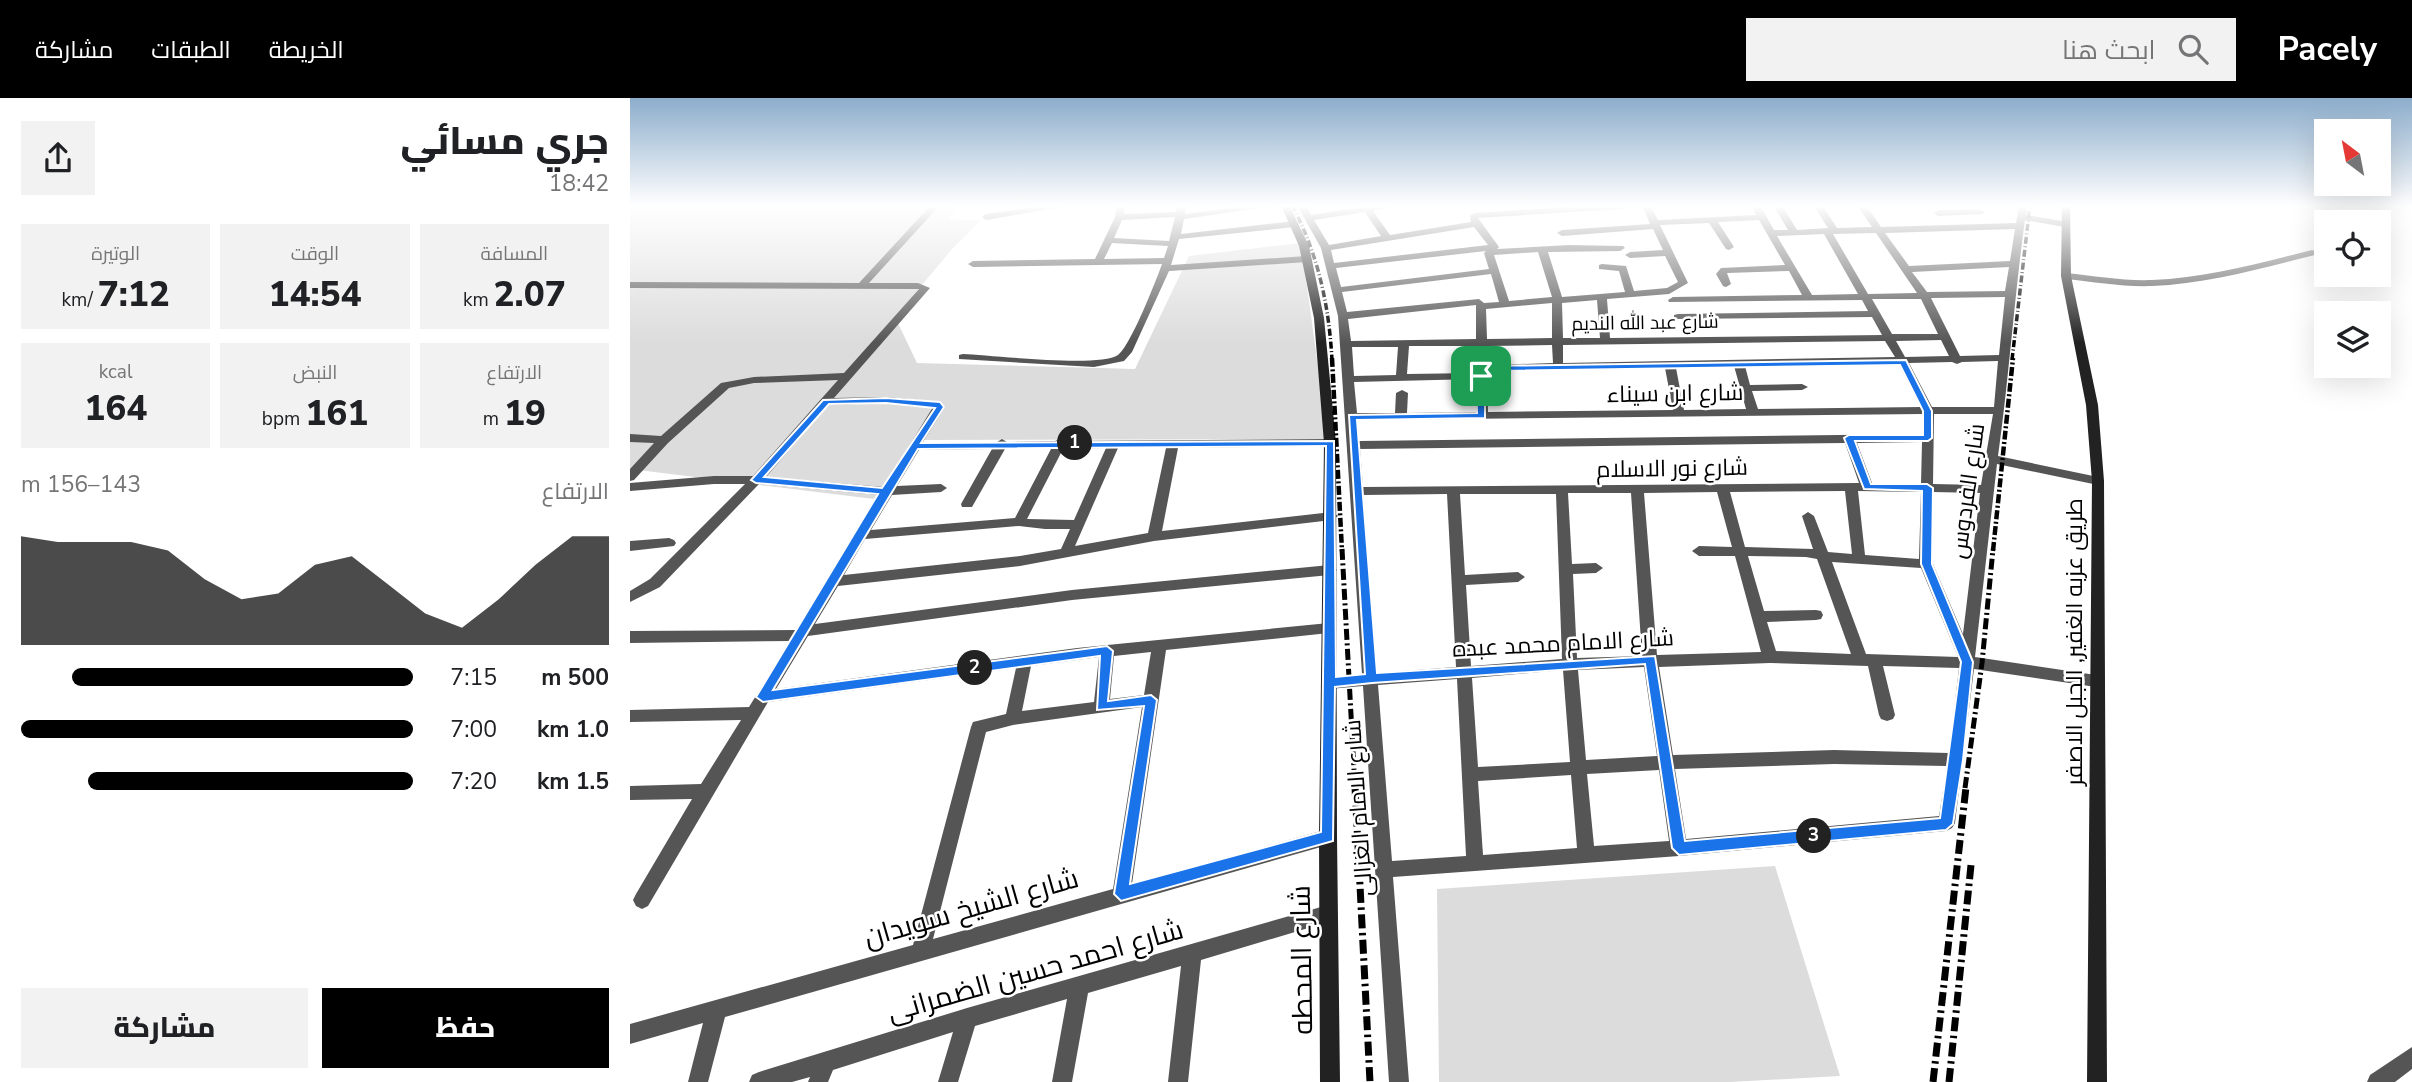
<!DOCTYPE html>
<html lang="ar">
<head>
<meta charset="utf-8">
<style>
	:root { --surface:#fff; --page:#f2f2f2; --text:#202124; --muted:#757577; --accent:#000 }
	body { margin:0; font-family:"Nunito Sans",Cairo,sans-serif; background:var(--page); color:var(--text); direction:rtl; height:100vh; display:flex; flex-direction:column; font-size:26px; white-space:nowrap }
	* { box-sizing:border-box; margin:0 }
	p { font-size:23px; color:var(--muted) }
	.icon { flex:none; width:38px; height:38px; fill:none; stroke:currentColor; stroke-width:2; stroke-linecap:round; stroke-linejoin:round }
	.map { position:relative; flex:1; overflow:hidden; direction:ltr }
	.details { display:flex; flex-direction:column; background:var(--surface); width:630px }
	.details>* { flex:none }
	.needle { width:46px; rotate:328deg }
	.buttons { position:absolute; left:1684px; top:21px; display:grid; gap:14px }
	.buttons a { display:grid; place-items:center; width:77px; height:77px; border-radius:0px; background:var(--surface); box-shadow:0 7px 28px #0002; font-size:35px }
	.pin { position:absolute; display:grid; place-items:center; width:60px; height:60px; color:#fff; margin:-30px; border-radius:14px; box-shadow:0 4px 10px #0006 }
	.km { position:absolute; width:35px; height:35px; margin:-18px; border-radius:50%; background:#222; color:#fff; font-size:19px; line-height:35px; text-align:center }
	.round { display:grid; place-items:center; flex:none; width:74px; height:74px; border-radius:0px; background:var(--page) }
	.headline { display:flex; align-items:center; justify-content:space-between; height:119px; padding:0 21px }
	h1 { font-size:38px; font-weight:800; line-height:52px }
	.figures { display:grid; grid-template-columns:repeat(3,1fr); gap:10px; height:119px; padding:7px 21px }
	.figures div { display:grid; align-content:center; border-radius:0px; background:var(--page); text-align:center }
	.figures b { font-size:35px; font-weight:800 }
	.figures small { font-size:19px; font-weight:400 }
	.figures p { font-size:19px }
	.chart { height:196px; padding:14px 21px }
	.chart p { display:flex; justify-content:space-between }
	.chart svg { width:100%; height:126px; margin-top:7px; fill:var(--accent); opacity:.7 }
	.primary-button { display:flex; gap:14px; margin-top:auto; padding:14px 21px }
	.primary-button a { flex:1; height:80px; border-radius:0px; background:var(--accent); color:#fff; font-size:28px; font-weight:800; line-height:80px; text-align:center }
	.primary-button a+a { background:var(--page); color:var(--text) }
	ul { padding:0 21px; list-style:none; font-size:23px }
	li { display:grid; grid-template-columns:112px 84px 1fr; align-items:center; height:52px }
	li i { height:18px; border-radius:9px; background:var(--accent) }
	header { display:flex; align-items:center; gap:42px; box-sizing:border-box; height:98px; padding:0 35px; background:var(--accent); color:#fff }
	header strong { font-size:33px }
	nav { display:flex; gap:38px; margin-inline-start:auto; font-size:24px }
	.search { width:490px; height:63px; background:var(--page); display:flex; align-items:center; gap:18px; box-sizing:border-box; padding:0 24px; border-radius:0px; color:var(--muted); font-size:26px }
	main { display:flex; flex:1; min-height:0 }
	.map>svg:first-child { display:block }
	.green { fill:#dcdcdc }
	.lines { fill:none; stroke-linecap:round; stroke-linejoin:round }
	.street { fill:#555; fill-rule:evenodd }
	.secondary { fill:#222; fill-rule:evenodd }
	.rail-far3 { stroke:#000; stroke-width:3.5; stroke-dasharray:7 2.5 1 2.5; stroke-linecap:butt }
	.rail-far2 { stroke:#000; stroke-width:4.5; stroke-dasharray:9 2.5 2 2.5; stroke-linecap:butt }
	.rail-far1 { stroke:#000; stroke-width:5; stroke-dasharray:11 3.5 2 3.5; stroke-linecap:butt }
	.rail { stroke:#000; stroke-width:7; stroke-dasharray:14 4.5 2.5 4.5; stroke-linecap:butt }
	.route { fill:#1a73e8; stroke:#fff; stroke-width:2; fill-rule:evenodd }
	.labels { text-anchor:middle; stroke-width:5; stroke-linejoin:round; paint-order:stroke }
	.far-street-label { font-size:19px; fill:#000; stroke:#fff }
	.street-label { font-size:23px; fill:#000; stroke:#fff }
	.near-street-label { font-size:28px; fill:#000; stroke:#fff }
</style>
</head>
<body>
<header>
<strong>Pacely</strong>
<div class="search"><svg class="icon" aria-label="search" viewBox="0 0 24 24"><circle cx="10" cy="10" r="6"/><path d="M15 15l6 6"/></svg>ابحث هنا</div>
<nav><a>الخريطة</a><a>الطبقات</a><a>مشاركة</a></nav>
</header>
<main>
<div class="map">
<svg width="1782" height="984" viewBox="0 0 1782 984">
	<rect width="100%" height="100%" fill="#fff"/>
	<path class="green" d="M0,107H328L319,121L351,122L323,150L265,219L287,265L505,271L559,158L671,145L698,341L285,342L244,401L0,371Z
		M1145,768L1210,978L1100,984H809L807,791Z"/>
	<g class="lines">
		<path class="street" d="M301,107H310L239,185H288L300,190L204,300L256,299L310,304L315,309L293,344H367L372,341L377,344L425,343L430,341L435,343L700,341L704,342L706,345L704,348L548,350L532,433L702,414L708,418L702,422L524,443L390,468L208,488L185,526L442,492L700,467L707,472L700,477L442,502L178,538L146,591L447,550L699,525L704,526L706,530L704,534L699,535L536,552L502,786L698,731L704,734L707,739L704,744L698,747L95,919L78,984H58L73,925L0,946V926L283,847L341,629L343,624L376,616L386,570L138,604L18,808L12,811L6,808L3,802L6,796L62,701L0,702V688L71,686L111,622L0,624V612L119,609L160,543L0,545V533L167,532L249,397L129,386L30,489L0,504V493L20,481L115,386H84L0,393V385L84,378H123L208,282L124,285L99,290L38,345L4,382L0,383V371L24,345L0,344V336L31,338L91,285L124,279L214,275L289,191L0,190V184L229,185ZM256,305L303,309L254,389L136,379L198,307ZM476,350L444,422L397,421L433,351ZM488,350H536L518,435L445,448ZM362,351L331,406L332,409H342L375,351H421L385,420L241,432L262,397L311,394L317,390L311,386L267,388L289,352ZM389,428L415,431H440L431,451L390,458L214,477L235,441ZM521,554L514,597L480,601L484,558ZM469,559L464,604L392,613L401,568ZM512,609L483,791L303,841L356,634L383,627Z
			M419,107H443L356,122L352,119L356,116Z
			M487,107H495L494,116L546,114L548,107H556L555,116L624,107H651L554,121L551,136L665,123L669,126L665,129L549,141L541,167L677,158L682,161L677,164L539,173L502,254L494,263L464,269L329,261V257L333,256C361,257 469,270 488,257C500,249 526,183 532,166L343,169L338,166L343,163L465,161L485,119ZM545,119L539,143L484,140L492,122ZM482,145L538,148L534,160L474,161Z
			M667,107H676L681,117L732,109L731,107H768L743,113L760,137L841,124L840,118L844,115L963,107H1010L1006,110L848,120L869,149L867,151L939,147L993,148L995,150L990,153L918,154L932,199L995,194L989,173L969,171V167L972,166L996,168L1004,193L1037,190L1048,184L1035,158L1000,160L995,157L1000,154L1033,152L1023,131L932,138L927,135L932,132L1020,126L1012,107H1020L1028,122L1126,117L1121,107H1130L1144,132H1158L1143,107H1152L1167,132L1198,130L1183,107H1192L1207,130L1242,129L1227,107H1236L1251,129L1386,125L1389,107H1397L1396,117L1438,124L1439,126L1435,129L1395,122C1384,201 1379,280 1368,358L1468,379L1474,383L1468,387L1367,366L1345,559L1466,577L1471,579L1474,583L1471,587L1466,589L1344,571L1325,725L1322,730L1316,733L1049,758L763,779L779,984H759L733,588L699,591L694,589L691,585L694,581L732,576L708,218L691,150ZM735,114L751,138L699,147L684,122ZM1129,122L1155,167L1091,170L1086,176L1093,188L1096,189L1101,186L1097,175L1159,173L1172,197L1043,199L1038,202L1039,204L1232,202L1238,213L1048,216L1044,217V221L1242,219L1252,237L980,240L977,201L1039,196L1058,185L1030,127L1079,125L1096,151L1099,152L1104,149L1088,124ZM844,129L858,147L704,165L701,152ZM1385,131L1380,163L1279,168L1255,135ZM1246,135L1287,195L1238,196L1203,136ZM1194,136L1228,196L1182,197L1147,138ZM856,153L854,155L859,171L711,189L706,170ZM908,154L922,199L879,203L864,157ZM1379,169L1375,193L1297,194L1282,174ZM861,176L869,204L854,205L849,201L717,214L712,194ZM1375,199L1369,257L1330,258L1301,200ZM1242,201H1291L1308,236H1262ZM967,202L970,240H933L932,205ZM922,205V240L857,241L856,211ZM846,207V241L721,243L718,221ZM1311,242L1319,258L1275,259L1266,243ZM1255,243L1265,259L933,265V247ZM922,247L923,265L857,267V248ZM779,248H846V275L777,276ZM722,249H768L766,277L724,278ZM1368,263L1364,309H1302L1279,265L1322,264L1327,266L1332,264ZM1268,265L1291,309L1128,311L1122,293L1172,292L1178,289L1172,286L1120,287L1115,268ZM1104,268L1116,311L1054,312L1046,270ZM1035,270L1043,312L858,314L857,273ZM846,281V314L777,315L778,295L772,292L766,295L765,315H727L724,284ZM1292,316V336L729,343L727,322ZM1304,316H1363L1351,387L1303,386ZM1292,344L1291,386L1242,385L1227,345ZM1215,345L1229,385L733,389L730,351ZM1215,393L1222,456L1198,454L1184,418L1178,414L1172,418L1183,451L1115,449L1100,394ZM1228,393L1291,394L1289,461L1235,457ZM1087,394L1102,449L1069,448L1062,453L1069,458H1105L1131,554L1027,557L1014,395ZM1303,394L1350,395L1333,536L1303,466ZM938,395H1001L1012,558L947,560L943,476L966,475L973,470L966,465L942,466ZM817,396L826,569L747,575L733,397ZM830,396H926L932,561L841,568L836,487L888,484L895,479L888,474L835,477ZM1118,458L1176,459L1187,461L1221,556L1146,553L1137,524L1186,522L1191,521L1193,517L1191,513L1186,512L1134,513ZM1202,464L1291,470L1328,559L1236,556ZM1140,565L1238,568L1249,617L1251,621L1257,623L1263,621L1265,617L1253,568L1329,570L1319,655L1204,652L1043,657L1029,569ZM1014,569L1027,658L956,662L948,572ZM933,572L940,664L848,669L842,580ZM827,581L836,758L762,763L748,587ZM1204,666L1317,668L1309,718L1056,741L1045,671ZM1029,672L1039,743L964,748L957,676ZM941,677L947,750L853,757L848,683Z
			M1350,111L1354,114L1353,116L1308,118L1304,115L1308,112Z
			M1682,152L1685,153V157C1632,170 1577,186 1522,188C1493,189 1464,184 1436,181L1431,178L1436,175C1465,178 1493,183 1522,182C1577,180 1630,165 1682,152Z
			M39,440L44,442L46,445L44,448L0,453V443Z
			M698,807L705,810L707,816L705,822L571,862L558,984H538L551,868L458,895L442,984H422L437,901L345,928L328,984H308L323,934L203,972L198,984H178L180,979L162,984H119L122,977L129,974L337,910Z
			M1782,949V971L1765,984H1737L1740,977Z"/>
		<path class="secondary" d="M651,107H659L679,148L694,220L706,345L707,739L710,984H690L689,739L694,345L684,220L669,148Z
			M1432,107H1440L1441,178L1468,307L1474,383L1477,984H1457L1462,383L1456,307L1431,178Z"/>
		<path class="rail-far3" d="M662,107C688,156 699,207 702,262
			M1382,262L1400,107"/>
		<path class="rail-far2" d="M702,260L712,453
			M1363,453L1383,260"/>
		<path class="rail-far1" d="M712,451L725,690
			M1335,690L1352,565L1363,451"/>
		<path class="rail" d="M725,689L740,984
			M1303,984L1336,689
			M1319,984L1341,767"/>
	</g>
	<linearGradient id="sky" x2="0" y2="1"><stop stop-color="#8cadcc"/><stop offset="0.44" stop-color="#fff"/><stop offset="1" stop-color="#fff" stop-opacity="0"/></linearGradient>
	<rect width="1782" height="245" fill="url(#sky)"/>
	<path class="route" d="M1276,262L1302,313V340L1298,343H1225L1241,386H1297L1303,390L1302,466L1343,564L1333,662L1323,726L1316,732L1049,757L1042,750L1015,566L742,585L705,589L703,743L491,803L484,796L514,608L467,612L470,558L133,604L126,599L248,396L126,385L121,382L193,302L256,300L310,304L314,309L291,345L704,343L706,579L735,576L719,317L847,315L846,270L851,268ZM1270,267L1293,313V337H1219L1214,340L1234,391L1292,393L1291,466L1331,564L1310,720L1055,743L1025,558L747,575L727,322L855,320V273ZM256,305L305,310L252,390L134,379L199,306ZM696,348L691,734L500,786L527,602L521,597L478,603L483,553L477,548L143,592L288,351Z"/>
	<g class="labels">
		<g class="far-street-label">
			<text transform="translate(1015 224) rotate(-1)" y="7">شارع عبد الله النديم</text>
		</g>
		<g class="street-label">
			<text transform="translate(1045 295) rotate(-1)" y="8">شارع ابن سيناء</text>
			<text transform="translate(1042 370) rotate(-1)" y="8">شارع نور الاسلام</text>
			<text transform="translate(1337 393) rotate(-82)" y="8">شارع الفردوس</text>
			<text transform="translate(1444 544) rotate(-90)" y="8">طريق عزبه الغفير, الجبل الاصفر</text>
			<text transform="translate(933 545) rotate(-3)" y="8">شارع الامام محمد عبده</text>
			<text transform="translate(728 710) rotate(-94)" y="8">شارع الامام الغزالى</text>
		</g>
		<g class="near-street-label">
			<text transform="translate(341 809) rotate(-16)" y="10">شارع الشيخ سويدان</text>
			<text transform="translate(671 862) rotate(-91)" y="10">شارع المحطه</text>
			<text transform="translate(405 872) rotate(-16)" y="10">شارع احمد حسين الضمرانى</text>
		</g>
	</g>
</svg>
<div class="buttons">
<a><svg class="needle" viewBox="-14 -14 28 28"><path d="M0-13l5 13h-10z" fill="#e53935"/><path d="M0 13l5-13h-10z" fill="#757577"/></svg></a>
<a><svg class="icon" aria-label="locate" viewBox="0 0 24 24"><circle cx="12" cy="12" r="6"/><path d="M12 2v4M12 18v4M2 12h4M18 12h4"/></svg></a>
<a><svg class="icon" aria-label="layers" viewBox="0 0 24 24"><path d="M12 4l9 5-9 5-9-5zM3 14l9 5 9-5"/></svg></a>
</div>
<div class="pin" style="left:851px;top:278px;background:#1e9e55"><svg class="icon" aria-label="arrive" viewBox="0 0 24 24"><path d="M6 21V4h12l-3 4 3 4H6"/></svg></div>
<b class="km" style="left:445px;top:345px">1</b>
<b class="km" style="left:345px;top:570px">2</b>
<b class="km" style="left:1184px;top:738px">3</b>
</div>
<section class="details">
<div class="headline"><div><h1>جري مسائي</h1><p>18:42</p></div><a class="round"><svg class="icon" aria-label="share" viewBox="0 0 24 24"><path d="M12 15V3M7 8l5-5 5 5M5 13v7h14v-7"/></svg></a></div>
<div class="figures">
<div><p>المسافة</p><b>2.07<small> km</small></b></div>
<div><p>الوقت</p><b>14:54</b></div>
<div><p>الوتيرة</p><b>7:12<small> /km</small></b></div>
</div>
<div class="figures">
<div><p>الارتفاع</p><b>19<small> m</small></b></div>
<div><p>النبض</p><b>161<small> bpm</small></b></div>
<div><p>kcal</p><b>164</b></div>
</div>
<div class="chart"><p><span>الارتفاع</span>143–156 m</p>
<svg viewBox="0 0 160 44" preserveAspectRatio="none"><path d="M0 44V6L10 8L20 8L30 8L40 11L50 21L60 28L70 26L80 16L90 13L100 23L110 33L120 38L130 28L140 16L150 6L160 6V44z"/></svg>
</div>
<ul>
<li><b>500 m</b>7:15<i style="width:87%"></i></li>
<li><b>1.0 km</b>7:00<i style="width:100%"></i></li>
<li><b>1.5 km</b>7:20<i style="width:83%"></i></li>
</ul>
<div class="primary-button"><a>حفظ</a><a>مشاركة</a></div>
</section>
</main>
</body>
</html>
